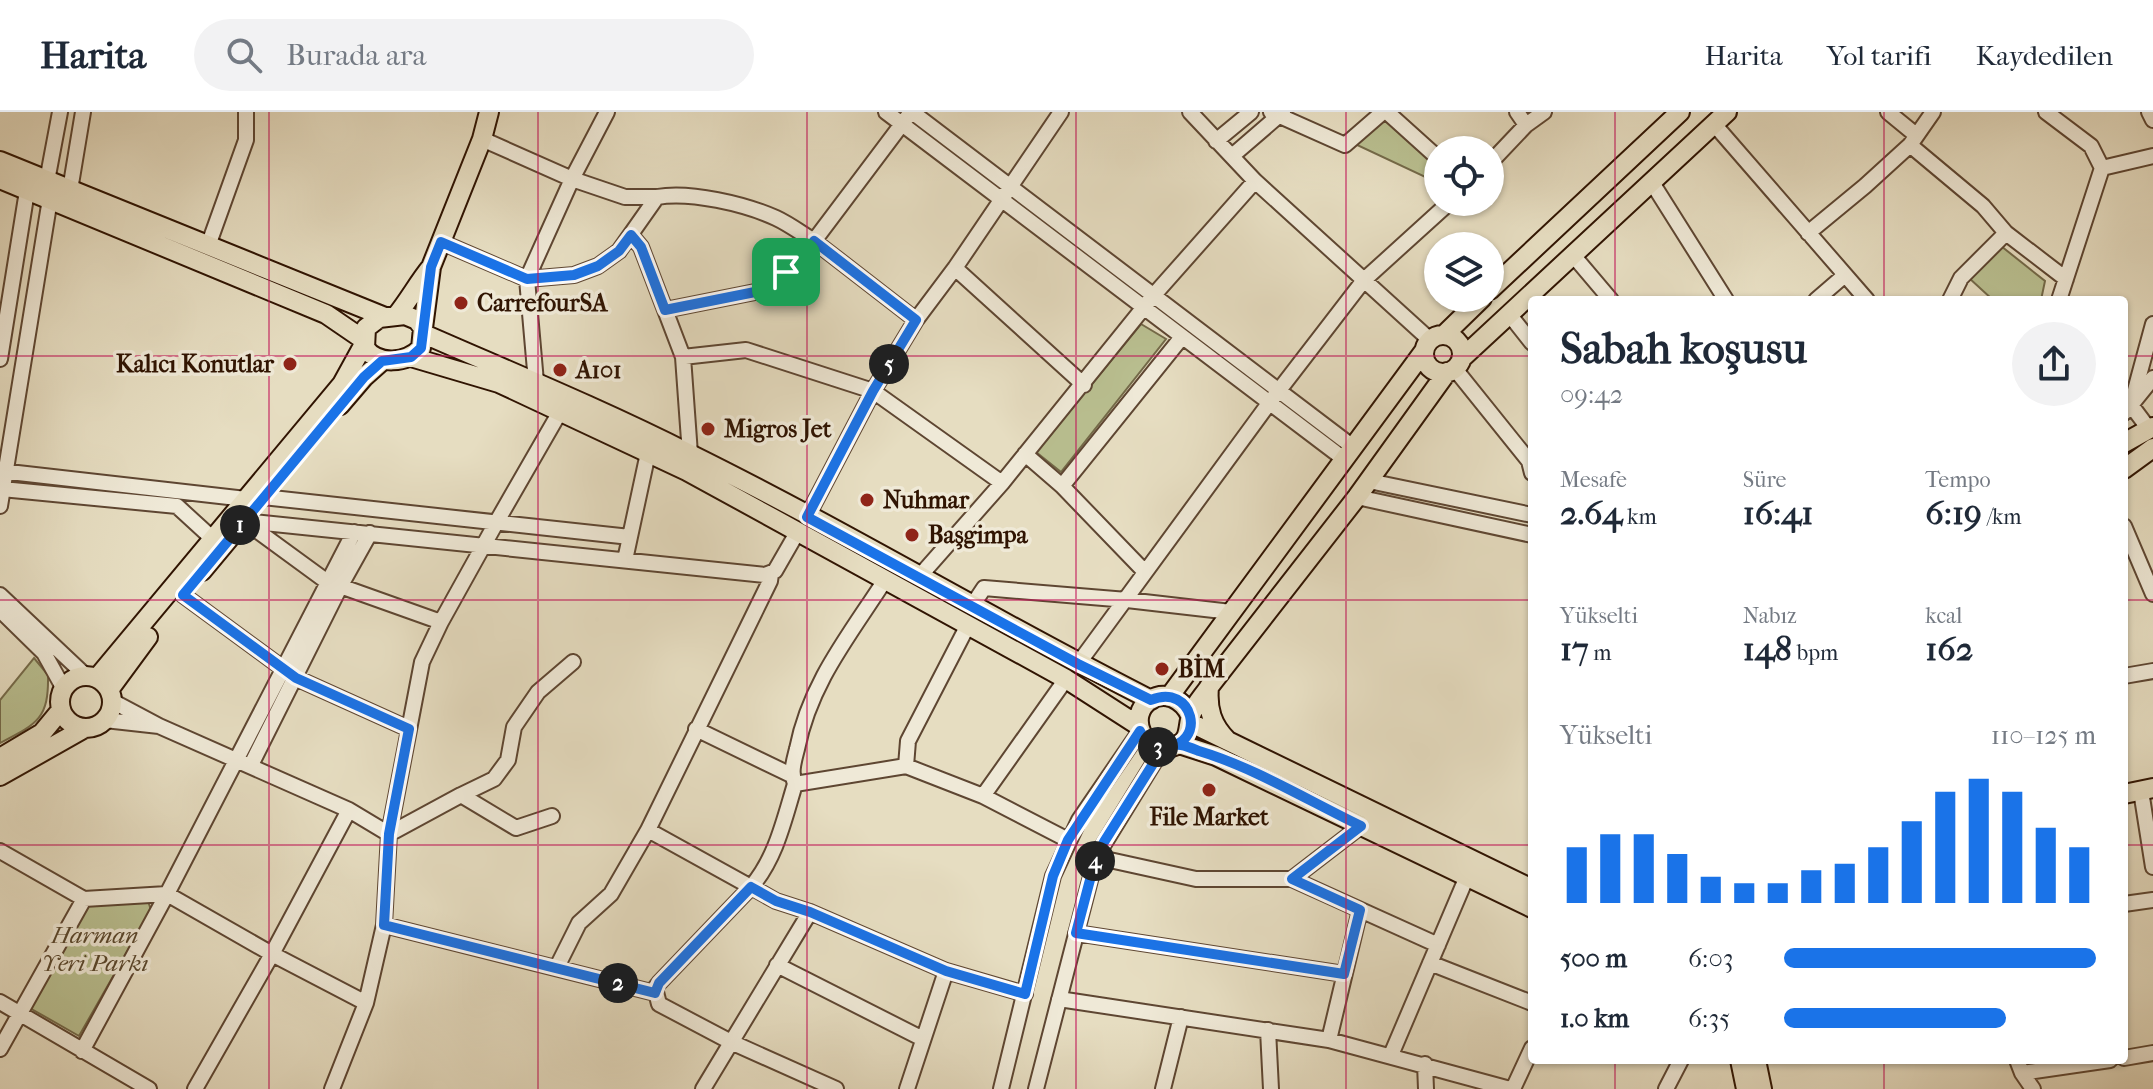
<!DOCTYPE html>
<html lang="tr">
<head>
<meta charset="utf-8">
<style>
	:root { --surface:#fff; --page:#f2f2f3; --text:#1f2937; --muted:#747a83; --line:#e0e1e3; --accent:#1a73e8 }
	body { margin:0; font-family:"IM FELL French Canon",serif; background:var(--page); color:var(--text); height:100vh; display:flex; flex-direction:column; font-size:30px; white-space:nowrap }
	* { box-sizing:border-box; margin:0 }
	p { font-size:26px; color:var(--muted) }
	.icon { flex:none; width:44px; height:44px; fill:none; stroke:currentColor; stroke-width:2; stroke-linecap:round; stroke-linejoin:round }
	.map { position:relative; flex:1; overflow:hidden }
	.drawer { position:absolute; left:1528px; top:184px; width:600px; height:768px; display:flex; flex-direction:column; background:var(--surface); border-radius:8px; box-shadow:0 2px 6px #0004 }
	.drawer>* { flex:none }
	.tools { position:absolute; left:1424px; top:24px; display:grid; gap:16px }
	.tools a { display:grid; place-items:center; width:80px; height:80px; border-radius:50%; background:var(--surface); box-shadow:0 2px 6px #0004; font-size:40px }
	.pin { position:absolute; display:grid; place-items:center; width:68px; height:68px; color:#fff; margin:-34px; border-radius:16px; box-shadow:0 4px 12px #0006 }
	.km { position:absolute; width:40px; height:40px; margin:-20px; border-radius:50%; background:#222; color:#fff; font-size:22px; line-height:40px; text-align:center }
	.round { display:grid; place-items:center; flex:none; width:84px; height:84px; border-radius:42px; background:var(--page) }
	.overview { display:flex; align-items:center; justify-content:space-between; height:136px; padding:0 32px }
	h1 { font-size:44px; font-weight:700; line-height:60px }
	.figures { display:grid; grid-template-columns:repeat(3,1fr); gap:12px; height:136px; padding:8px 32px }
	.figures div { display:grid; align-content:center }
	.figures b { font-size:34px; font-weight:700 }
	.figures small { font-size:22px; font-weight:400 }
	.figures p { font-size:22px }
	.chart { height:224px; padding:16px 32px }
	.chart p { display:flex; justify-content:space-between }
	.chart svg { width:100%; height:144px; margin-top:8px; stroke:var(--accent); stroke-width:6 }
	ul { padding:0 32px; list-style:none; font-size:26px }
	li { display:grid; grid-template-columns:128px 96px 1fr; align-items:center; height:60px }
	li i { height:20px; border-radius:10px; background:var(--accent) }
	header { display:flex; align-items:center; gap:48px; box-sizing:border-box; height:112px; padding:0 40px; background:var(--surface); border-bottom:2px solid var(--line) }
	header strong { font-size:38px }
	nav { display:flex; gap:44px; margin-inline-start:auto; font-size:28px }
	.search { width:560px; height:72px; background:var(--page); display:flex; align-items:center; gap:20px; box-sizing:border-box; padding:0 28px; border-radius:44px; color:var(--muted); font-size:30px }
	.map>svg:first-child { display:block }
	.green { fill:#b9bf90; stroke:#746a49; stroke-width:2 }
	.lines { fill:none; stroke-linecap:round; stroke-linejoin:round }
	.minor-casing { stroke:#5e4632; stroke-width:18 }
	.major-casing { stroke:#301402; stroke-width:22 }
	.minor { stroke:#efe9d7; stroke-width:14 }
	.major { stroke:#e6ddc1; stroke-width:18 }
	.route-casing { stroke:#fff; stroke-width:16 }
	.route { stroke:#1a73e8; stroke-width:10 }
	.grid { fill:none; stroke:#c2185b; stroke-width:2; stroke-opacity:0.55 }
	.poi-dot { fill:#8f2418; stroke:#efe9d7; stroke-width:3 }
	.labels { text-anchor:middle; stroke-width:7; stroke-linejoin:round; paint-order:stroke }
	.poi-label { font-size:24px; font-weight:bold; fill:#301402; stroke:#efe9d7; text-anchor:start }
	.park-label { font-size:24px; font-style:italic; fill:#59472d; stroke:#efe9d7 }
</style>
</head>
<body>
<header>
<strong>Harita</strong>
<div class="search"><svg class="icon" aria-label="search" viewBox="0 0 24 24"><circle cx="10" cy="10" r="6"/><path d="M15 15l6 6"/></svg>Burada ara</div>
<nav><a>Harita</a><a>Yol tarifi</a><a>Kaydedilen</a></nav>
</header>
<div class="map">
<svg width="2153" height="977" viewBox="0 0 2153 977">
	<rect width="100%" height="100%" fill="#e6ddc1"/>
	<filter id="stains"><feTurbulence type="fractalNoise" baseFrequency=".0025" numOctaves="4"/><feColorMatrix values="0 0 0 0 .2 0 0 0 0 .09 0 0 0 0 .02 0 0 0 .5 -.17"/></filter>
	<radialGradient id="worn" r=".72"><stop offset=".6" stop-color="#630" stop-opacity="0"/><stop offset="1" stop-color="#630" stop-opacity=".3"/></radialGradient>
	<path class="green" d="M1385,6L1438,53V71L1355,32Z
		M2001,134L2045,169L2041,188H1993L1969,166Z
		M1141,212L1166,227L1061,360L1036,340Z
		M34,546L48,563C49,607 37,612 0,631V588Z
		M141,786L148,789L151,798L79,924L28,895L84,795Z"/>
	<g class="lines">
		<g class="minor-casing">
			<path id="minor" d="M886,0L1344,347
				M912,0L1353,335
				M1190,0L1255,69L1430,228
				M1271,0L1345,33L1383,0
				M1387,0L1438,46
				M1517,0L1526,13
				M1888,0L1916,23
				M2046,0L2091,34L2102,56L2059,188
				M2149,0L2153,8
				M1714,12L1867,188
				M482,27L572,67L625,85H657
				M1216,29L1251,0
				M1910,33L1983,94L2006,121L2066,167
				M1232,44L1283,0
				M1490,51L1526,13L1544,0
				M2102,56L2153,44
				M47,69L60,0
				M1651,69L1726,188
				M70,78L83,0
				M1808,121L1865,74L1910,33L1933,0
				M631,123L641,135L683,245L690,342
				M441,130L527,167L574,163L598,154L619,139L657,85C690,79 745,92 776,106C789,112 801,121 814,129L911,0
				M208,134L246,28V0
				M1572,142L1611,188
				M955,156L1084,273
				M1816,188L1845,163
				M1950,188L1961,166L2006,121
				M665,198L755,180L786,160L814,129L916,208
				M1509,202L1532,231
				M683,245L746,238L873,279L1002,371
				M0,247L27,79
				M1455,257L1529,349L1532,361
				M536,270L527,167L572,67L607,0
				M2124,301L2131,293L2153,212
				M2149,317L2131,293L2153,266
				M1025,342L1062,374L1145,460
				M0,359L246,387
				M1369,369L1532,403
				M1062,374L1182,225
				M2,377L177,394L213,427
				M263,385L630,425
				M1357,385L1532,423
				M0,394L50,87
				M807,405L873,279L916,208L955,156L1061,0
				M244,409L765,463L775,459L798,419
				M244,409L326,469L441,510
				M2124,414L2153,482
				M625,448L648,341
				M919,465L1002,371L1153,184L1255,69
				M0,483L86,564
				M183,483L296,566L409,617
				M972,494L984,476L1127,488L1231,500
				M0,498L44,541L64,577
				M968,513L908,629L906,654L983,684L1066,567
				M1078,552L1270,290L1364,168L1450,90
				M2124,564L2153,559
				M105,608L159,614L112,589
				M159,614L349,698L389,722L461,683L516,716L552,704
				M696,617L791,663
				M251,653L341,473L370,421
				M795,672C790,660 794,649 797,637C810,571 849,524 885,468
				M2141,679L2153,755
				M461,683L494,667L508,648L514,615L538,580L573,550
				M983,684L1068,728
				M648,718L751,775C776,746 784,708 795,672L906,654
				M0,739L84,787L167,782L272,842L366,891
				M1096,745L1196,767H1292L1361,714
				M1292,767L1438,833
				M2124,792L2153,788
				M384,813L655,881
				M1076,821L1344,862
				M1430,851L1532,891
				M777,853L923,927
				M557,855L579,811L611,782L648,718L770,469L771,462
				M1059,887L1329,928L1510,977
				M0,890L149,977
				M1268,918L1271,977
				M1329,928L1360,798
				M0,937L84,787
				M82,939L167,782L354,420
				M1391,943L1471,755
				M2124,946L2153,941
				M2017,948L2022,961L2033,977
				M1425,952L1426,977
				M2022,961L2110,948
				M195,977L272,842L349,698
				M332,977L366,891L384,813L389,722L422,550L441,510L496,411L561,298
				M703,977L810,800
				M836,977L731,930L659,892L655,876L659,871L751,775L776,789L810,800L946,859L1025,882
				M907,977L946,859
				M1001,977L1053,764L1079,708L1140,619
				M1036,977L1096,745L1163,636
				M1163,977L1181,905
				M1513,977L1532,936
				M1666,977L1681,948"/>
		</g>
		<g class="major-casing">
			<path id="major" d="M0,49L385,205
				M0,67L326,202L364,228
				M431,155L482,27L489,0
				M1490,178L1680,0
				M405,203L417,208L423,216L421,236C407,251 378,254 365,236L366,216L379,206Z
				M396,204C409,188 418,171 431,155L423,216
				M424,222C513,261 603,298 690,342C846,419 995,509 1151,588
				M1444,223L1482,186
				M1424 242a19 19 0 1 1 38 0a19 19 0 1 1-38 0Z
				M411,245L499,271L687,359L1066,567L1139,614
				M1461,247L1727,0
				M340,293L364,265L382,249
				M2124,331L2153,315
				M2124,357L2153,336
				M202,459L242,411
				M60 590a26 26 0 1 1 52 0a26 26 0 1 1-52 0Z
				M97,566L342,272L364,232
				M1209,575C1207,597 1212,613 1227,628
				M109,578L148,525
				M1169,585L1424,239
				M1190,603C1183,588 1166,578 1150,588C1126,604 1144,643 1172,635C1193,629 1186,615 1192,601C1195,592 1204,583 1209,575L1357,385L1447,260
				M1191,611L1532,777
				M1179,632L1216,644L1532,796
				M0,646L42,621L61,598
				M0,664L85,616
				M2124,682L2153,676
				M1740,948L1746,977
				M1756,948L1762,977"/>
		</g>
		<use href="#minor" class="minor"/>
		<use href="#major" class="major"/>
	</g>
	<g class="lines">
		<g class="route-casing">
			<path id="route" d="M786,160L755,180L665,198L641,135L631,123L619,139L598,154L574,163L527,167L441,130L431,155L421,236L411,245L382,249L364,265L183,483L296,566L409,617L389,722L384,813L655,881L659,871L751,775L776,789L810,800L946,859L1025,882L1053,764L1068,728L1140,619C1152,645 1164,631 1181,633C1187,634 1194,637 1199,639C1253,655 1309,689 1361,714L1292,767L1360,798L1344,862L1076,821L1096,745L1104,730L1163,636C1209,633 1193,570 1151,588L1078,552L807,405L873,279L916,208L814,129L786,160"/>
		</g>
		<use href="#route" class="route"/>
	</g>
	<path class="grid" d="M269,0V977M538,0V977M807,0V977M1076,0V977M1346,0V977M1615,0V188M1884,0V188M0,244H1532M2124,244H2153M0,488H1532M2124,488H2153M0,733H1532M2124,733H2153M1615,948V977M1884,948V977"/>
	<g class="poi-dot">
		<circle cx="461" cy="191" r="8"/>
		<circle cx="290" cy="252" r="8"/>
		<circle cx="560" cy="258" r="8"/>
		<circle cx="708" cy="317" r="8"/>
		<circle cx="867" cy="388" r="8"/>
		<circle cx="912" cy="423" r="8"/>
		<circle cx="1162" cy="557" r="8"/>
		<circle cx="1209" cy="678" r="8"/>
	</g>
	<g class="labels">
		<g class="poi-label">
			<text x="477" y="199">CarrefourSA</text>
			<text x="274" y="260" text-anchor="end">Kalıcı Konutlar</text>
			<text x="576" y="266">A101</text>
			<text x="724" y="325">Migros Jet</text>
			<text x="883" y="396">Nuhmar</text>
			<text x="928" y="431">Başgimpa</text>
			<text x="1178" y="565">BİM</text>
			<text x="1209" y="713" text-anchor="middle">File Market</text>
		</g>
		<g class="park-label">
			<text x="95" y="831">Harman<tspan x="95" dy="28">Yeri Parkı</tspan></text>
		</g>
	</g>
	<rect width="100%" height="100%" filter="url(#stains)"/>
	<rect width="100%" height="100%" fill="url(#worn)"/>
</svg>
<div class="tools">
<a><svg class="icon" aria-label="locate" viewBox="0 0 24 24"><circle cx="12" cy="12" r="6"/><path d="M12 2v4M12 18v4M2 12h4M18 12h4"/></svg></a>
<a><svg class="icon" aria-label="layers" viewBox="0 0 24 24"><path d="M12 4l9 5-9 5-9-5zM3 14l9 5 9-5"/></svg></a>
</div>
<div class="pin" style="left:786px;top:160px;background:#1e9e55"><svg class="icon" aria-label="arrive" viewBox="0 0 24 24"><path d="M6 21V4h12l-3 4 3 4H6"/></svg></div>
<b class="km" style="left:240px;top:413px">1</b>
<b class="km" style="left:618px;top:871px">2</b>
<b class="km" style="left:1158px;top:635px">3</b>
<b class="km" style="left:1095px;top:749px">4</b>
<b class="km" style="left:889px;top:252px">5</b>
<section class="drawer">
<div class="overview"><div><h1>Sabah koşusu</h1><p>09:42</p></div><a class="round"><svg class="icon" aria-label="share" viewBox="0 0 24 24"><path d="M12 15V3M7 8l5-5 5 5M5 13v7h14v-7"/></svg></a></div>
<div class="figures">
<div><p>Mesafe</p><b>2.64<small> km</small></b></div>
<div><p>Süre</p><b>16:41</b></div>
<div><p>Tempo</p><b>6:19<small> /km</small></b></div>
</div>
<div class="figures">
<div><p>Yükselti</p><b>17<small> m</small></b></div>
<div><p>Nabız</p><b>148<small> bpm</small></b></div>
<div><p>kcal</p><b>162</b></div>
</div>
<div class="chart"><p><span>Yükselti</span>110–125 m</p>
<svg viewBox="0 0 160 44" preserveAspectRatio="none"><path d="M5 44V27M15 44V23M25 44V23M35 44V29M45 44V36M55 44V38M65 44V38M75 44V34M85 44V32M95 44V27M105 44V19M115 44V10M125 44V6M135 44V10M145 44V21M155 44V27"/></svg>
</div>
<ul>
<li><b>500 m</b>6:03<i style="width:100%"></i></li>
<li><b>1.0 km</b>6:35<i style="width:71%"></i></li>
</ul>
</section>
</div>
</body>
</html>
